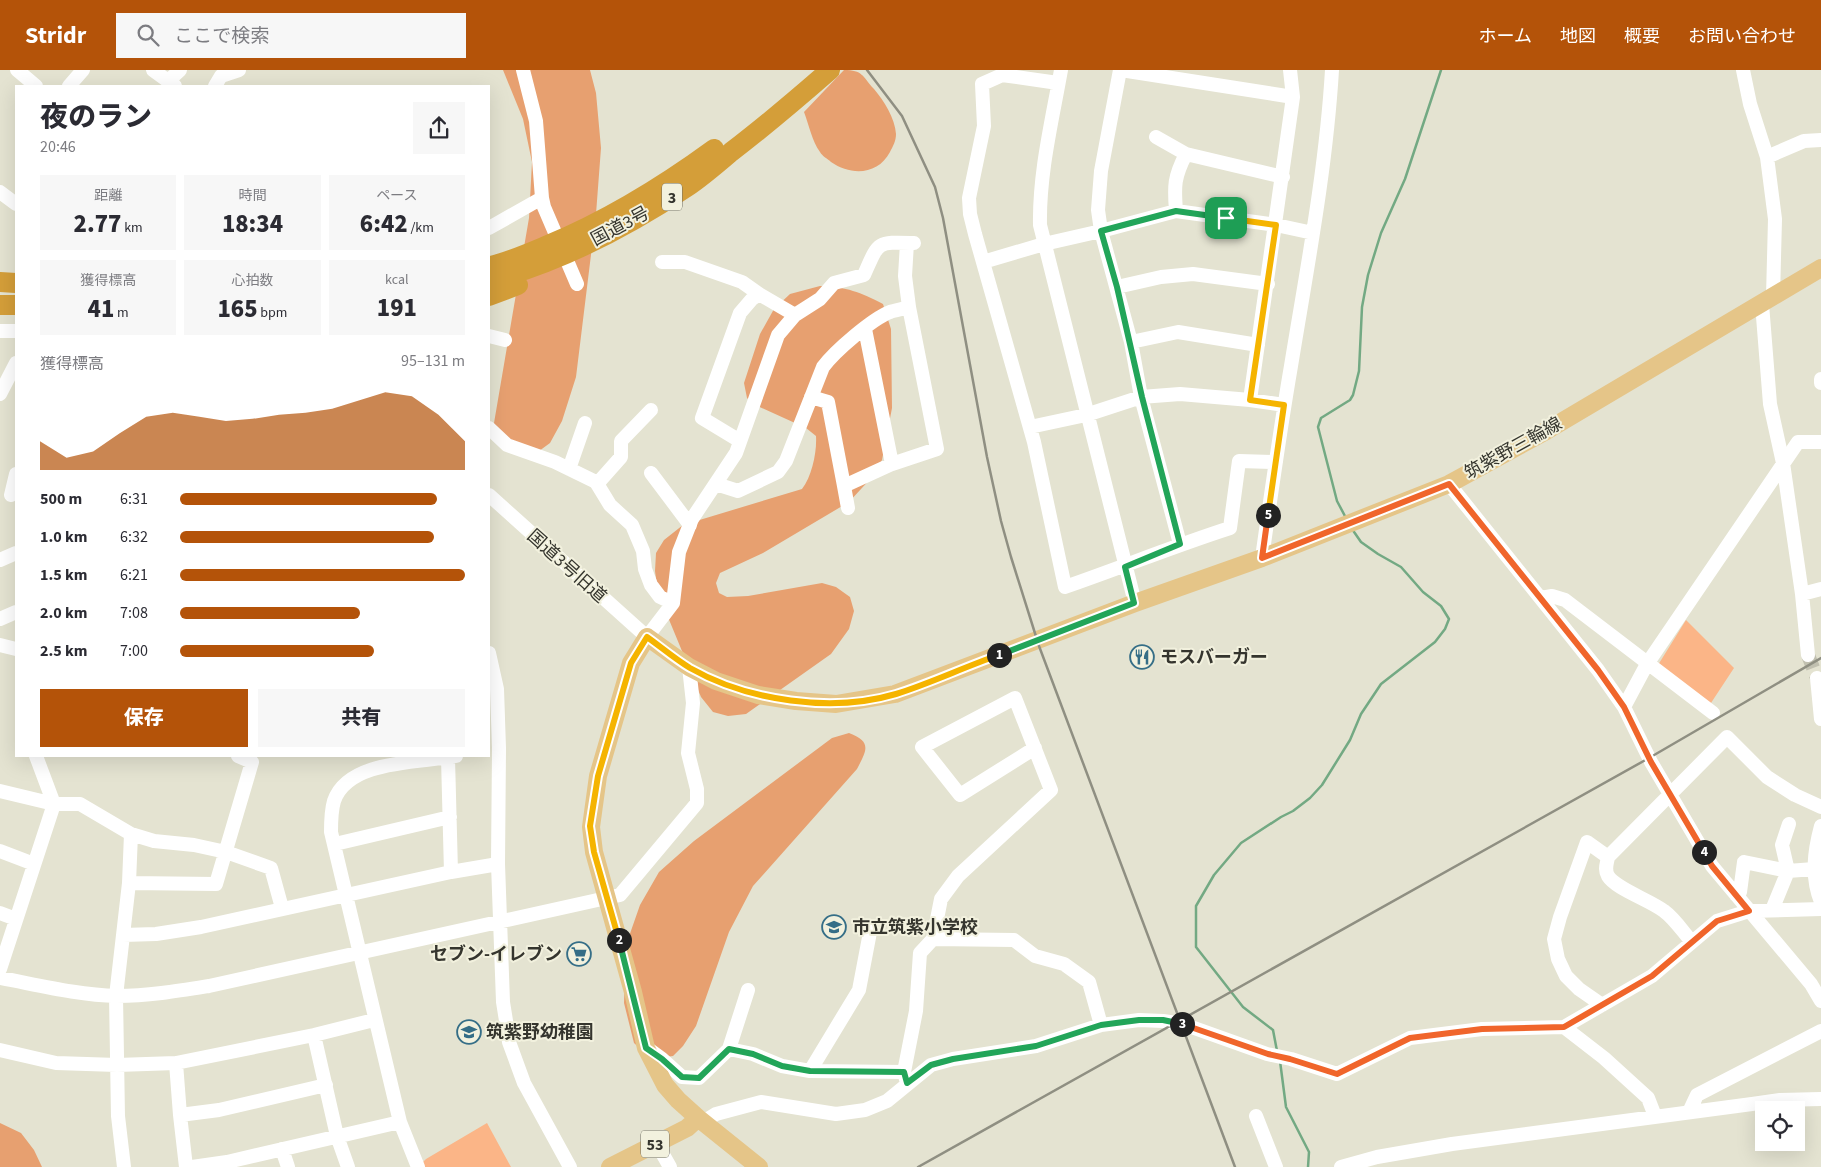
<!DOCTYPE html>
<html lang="ja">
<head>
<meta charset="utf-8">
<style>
	:root { --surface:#fff; --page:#f7f7f7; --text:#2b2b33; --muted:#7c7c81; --accent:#b45309 }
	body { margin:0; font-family:"Source Sans 3","Noto Sans JP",sans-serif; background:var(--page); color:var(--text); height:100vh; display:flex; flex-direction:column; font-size:19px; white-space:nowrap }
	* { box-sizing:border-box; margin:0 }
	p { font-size:16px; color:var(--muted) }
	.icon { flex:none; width:28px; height:28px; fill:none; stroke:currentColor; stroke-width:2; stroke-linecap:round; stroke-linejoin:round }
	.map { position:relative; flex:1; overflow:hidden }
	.details { position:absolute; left:15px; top:15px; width:475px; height:672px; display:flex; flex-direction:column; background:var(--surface); border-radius:0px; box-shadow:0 5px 20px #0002 }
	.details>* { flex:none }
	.controls { position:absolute; left:1755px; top:1031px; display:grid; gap:10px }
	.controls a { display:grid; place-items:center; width:50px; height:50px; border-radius:0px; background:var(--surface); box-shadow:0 5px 20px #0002; font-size:25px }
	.pin { position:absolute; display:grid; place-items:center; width:42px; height:42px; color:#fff; margin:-21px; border-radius:10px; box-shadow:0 2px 8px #0006 }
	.km { position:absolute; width:25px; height:25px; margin:-12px; border-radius:50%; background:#222; color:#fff; font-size:14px; line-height:25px; text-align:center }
	.round { display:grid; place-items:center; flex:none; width:52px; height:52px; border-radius:0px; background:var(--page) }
	.headline { display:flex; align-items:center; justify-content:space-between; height:85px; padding:0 25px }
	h1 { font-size:28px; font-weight:800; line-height:38px }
	.figures { display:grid; grid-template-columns:repeat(3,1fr); gap:8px; height:85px; padding:5px 25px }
	.figures div { display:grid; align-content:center; border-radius:0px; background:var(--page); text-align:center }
	.figures b { font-size:25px; font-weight:800 }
	.figures small { font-size:14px; font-weight:400 }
	.figures p { font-size:14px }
	.chart { height:140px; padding:10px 25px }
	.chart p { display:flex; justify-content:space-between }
	.chart svg { width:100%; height:90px; margin-top:5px; fill:var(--accent); opacity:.7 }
	.primary-button { display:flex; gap:10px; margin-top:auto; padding:10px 25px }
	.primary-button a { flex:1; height:58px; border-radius:0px; background:var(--accent); color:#fff; font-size:20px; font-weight:800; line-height:58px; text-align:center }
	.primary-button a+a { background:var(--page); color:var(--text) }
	ul { padding:0 25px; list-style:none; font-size:16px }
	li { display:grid; grid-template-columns:80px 60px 1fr; align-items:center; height:38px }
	li i { height:12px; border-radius:6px; background:var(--accent) }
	header { display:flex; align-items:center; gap:30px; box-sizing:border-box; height:70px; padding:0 25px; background:var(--accent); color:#fff }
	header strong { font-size:24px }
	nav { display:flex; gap:28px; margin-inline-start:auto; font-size:18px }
	.search { width:350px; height:45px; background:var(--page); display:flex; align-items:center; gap:12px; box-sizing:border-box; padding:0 18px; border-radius:0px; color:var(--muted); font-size:19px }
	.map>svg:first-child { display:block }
	.green { fill:#fbb587 }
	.forest { fill:#e7a070 }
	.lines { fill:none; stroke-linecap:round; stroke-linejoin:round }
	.stream { stroke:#73a983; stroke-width:2.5 }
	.minor-tunnel { stroke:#c1c0b0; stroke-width:14; stroke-dasharray:14 7; stroke-linecap:butt }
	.minor { stroke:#fff; stroke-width:14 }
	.major { stroke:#e5c588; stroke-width:18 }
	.highway { stroke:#d49e39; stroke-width:20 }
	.rail { stroke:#8f8f82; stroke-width:2.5 }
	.split-1-casing { stroke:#fff; stroke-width:10 }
	.split-2-casing { stroke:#fff; stroke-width:10 }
	.split-3-casing { stroke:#fff; stroke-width:10 }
	.split-4-casing { stroke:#fff; stroke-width:10 }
	.split-5-casing { stroke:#fff; stroke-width:10 }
	.split-6-casing { stroke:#fff; stroke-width:10 }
	.split-1 { stroke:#22a559; stroke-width:6 }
	.split-2 { stroke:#f5b400; stroke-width:6 }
	.split-3 { stroke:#22a559; stroke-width:6 }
	.split-4 { stroke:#f0652b; stroke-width:6 }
	.split-5 { stroke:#f0652b; stroke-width:6 }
	.split-6 { stroke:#f5b400; stroke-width:6 }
	.labels { text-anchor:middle; stroke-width:4; stroke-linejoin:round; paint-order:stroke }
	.shield { fill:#f2f1de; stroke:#6e6d63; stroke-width:1 }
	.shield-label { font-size:16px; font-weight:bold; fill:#35352e }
	.street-label { font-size:18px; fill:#35352e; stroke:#f2f1de }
	.poi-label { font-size:18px; font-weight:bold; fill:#35352e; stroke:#f2f1de; text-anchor:start }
</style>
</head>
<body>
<header>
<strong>Stridr</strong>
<div class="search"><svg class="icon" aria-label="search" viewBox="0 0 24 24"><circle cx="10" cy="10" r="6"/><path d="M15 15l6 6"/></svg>ここで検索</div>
<nav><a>ホーム</a><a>地図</a><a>概要</a><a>お問い合わせ</a></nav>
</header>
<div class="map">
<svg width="1821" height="1097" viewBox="0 0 1821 1097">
	<rect width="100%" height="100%" fill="#e4e3d1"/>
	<path class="green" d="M1686,550L1734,598L1709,636L1658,595Z
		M487,1053L511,1097H424L422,1093L426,1089Z"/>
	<path class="forest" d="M503,0H590L596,23L601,78L596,144L576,307L562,351L550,373L535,384L496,369L494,353L529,148L532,92L523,49Z
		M844,0C863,0 862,6 874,19C884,31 895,48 896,64C896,71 893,76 890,82C878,105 851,106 831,92C828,89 822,86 820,82C812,71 809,55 804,42Z
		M820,216C847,217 860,222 883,234L891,259L892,338L882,390L873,406L849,432L763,483L720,503L716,513L719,523L727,527L748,526L822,513L836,517L850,527L854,541L849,559L831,584L746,644L728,646L713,642L701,627L658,523L655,501L656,483L664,470L683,455L802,419C812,406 817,382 816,366L806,358L753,334L747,328L744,313L760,264L774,239L790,224Z
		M849,663C873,672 866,681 857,699L753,816L729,862L696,956L683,976L673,986L658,988L646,984L634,973L624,933L626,875L640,835L659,802L694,771L832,668Z
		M0,1053L21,1063L34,1080L42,1097H0Z"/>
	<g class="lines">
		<path class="stream" d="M1346,448L1337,431L1318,357L1321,348L1350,330L1353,325L1359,301L1362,237L1368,205L1381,163L1405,109L1441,0
			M1277,981L1273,960L1243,937L1196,877V836L1214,805L1241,773L1281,747L1293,741L1310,728L1322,715L1350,670L1361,644L1381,614L1435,572L1445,559L1449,549L1441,536L1423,522L1401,497L1378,484L1361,472L1352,459
			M1280,991L1286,1037L1309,1082L1308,1097"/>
		<path class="minor-tunnel" d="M1808,585L1817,608"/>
		<path class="minor" d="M17,0L36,16
			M153,0L175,16
			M1061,0C1052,51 1039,103 1040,155L1135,533
			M1120,0L1101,101L1098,140L1101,161L1131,272L1141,327L1180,474
			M1121,0L1293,27
			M1743,0L1750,34L1767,87L1775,149L1773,227
			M168,11L180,0
			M1058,13L1002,5L982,14L984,56L969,128L970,144L975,164L1034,372L1065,517C1120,498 1174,476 1230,458L1239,391L1276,392
			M69,16L83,0
			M215,16L221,6L239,0
			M1156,67L1186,84L1283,107
			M1767,87L1804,71L1821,70
			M0,122L16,134
			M542,128L544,137L577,214
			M1176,141C1174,116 1174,107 1186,84
			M489,158L542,128L536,51L523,0
			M907,173L905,206L909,237
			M662,192H685L742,212L759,224
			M983,192L1044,174L1101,161L1176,141L1276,155L1313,163
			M1117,217L1161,207L1193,204L1268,214
			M1762,234L1770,334L1783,393L1802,524L1808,585
			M0,261H16
			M489,266L505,270
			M1131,272L1178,262L1258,275
			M1821,309V313
			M0,324L16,293
			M811,327L828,332L844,416L892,394
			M1250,330L1293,27L1290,0
			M1030,357L1086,345L1141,327L1180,324L1250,330L1284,335
			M489,358L507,375L555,392L596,412L610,435L632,455L643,481L645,499L651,515L660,527L673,533
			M740,371L702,348L740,243L752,229L759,224L795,245
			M569,399L585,353
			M651,403L690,455
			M597,414L621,387V371L651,340
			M716,414L738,421L778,402L786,391L823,297C835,281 872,249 890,242C896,240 903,239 909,237L937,379L892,394L865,259
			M1449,414L1598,600L1624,637L1651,692L1712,796L1811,914L1821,931
			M844,416L848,438
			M11,425L16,404
			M489,425L647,567L673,533L679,482L692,449L736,383L778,265L795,245L820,229L834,213L864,205C879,171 876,172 914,173
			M1262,488C1271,424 1280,360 1291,296C1307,198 1326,100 1332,0
			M0,490L16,483
			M1802,524L1821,519
			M1541,528L1552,526L1565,530L1713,643
			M0,549L16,542
			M0,575L16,579
			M489,583L497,619L499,678L498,794L503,932L507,957L509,972L524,1013L570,1097
			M1817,608L1821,649
			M1624,637L1647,594L1798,372H1821
			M448,688L451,802
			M0,721L54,734H80L131,764L154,771L194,775L226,782L271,798L282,838
			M1821,756C1814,782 1811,807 1821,832
			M335,774L450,747
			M0,781L34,794
			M129,813L216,814L252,692L238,686
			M1736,825L1740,822L1744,792L1788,801L1814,799
			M1772,840L1788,801L1782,775L1789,754
			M0,843L16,849
			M123,865L156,864L201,857L451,802L498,794
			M933,869L1014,870L1035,886L1064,894L1089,912L1101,955
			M1692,872C1683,862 1675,849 1664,841C1650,830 1616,819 1608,806C1604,799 1607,794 1608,787L1727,667L1767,707L1795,725L1821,737
			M0,899L54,734L36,686
			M0,908C38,915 78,925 117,926C148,926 178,921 209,916L620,825L697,733V719L688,683L693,633L689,597
			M1602,935L1579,919L1566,906L1558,889L1554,869L1560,847L1587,772L1608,787
			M1564,957L1604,988L1648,1028L1655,1046
			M314,965L337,1066L348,1097
			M647,978L662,989L682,1007L699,1008L729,979L748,920
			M729,979L753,984L782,996L810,1001L904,1002
			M0,980L56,993L117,995L176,993L314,965L374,950
			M176,993L180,1045L186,1097
			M810,1001L859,920L871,857
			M907,1013L904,1002L916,941L920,883L933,869L941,829L958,806L1051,720L1015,628L922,677L960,725L1035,678
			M1689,1042L1697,1025L1821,961
			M180,1045L219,1040L326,1015
			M1256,1046L1276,1097
			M703,1052L716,1044L761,1032L836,1044L865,1040L887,1031L931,995L953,989L1036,976L1101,955L1139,950L1163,951L1183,954L1267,984L1291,989L1337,1004L1410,968L1482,959L1564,957L1652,906L1717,851L1749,841L1821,839
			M657,1074L670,1097
			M282,1079L288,1097
			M124,1097L118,1046L116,926L129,813L131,764
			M192,1097L227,1092L400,1052
			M418,1097L400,1052L331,762C331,751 331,741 334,731C348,689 421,693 456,686
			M1341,1097L1377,1087L1452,1074L1752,1034L1780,1030L1821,1029"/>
		<path class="major" d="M610,1097L687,1058L698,1048
			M759,1097L698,1048L678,1030L665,1015L646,978L633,922L594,782L591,757L598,706L631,593L647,567L689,597L716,611L758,625L796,631L836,634L895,624L1135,533L1262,488L1449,414L1546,361L1821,198"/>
		<path class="highway" d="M491,196C511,191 529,183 548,175C608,150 662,117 714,79
			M489,211C559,192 626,158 687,117C702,107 717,94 731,82C765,56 798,28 830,0
			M0,212L16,213
			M489,226L518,215
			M0,235H16"/>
		<path class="rail" d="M867,0L902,46L935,117L943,148L987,387L1001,451L1011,487L1039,576L1235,1097
			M918,1097L1649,688L1821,588"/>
	</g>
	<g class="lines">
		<g class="split-1-casing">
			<path id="split-1" d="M999,585L1134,533L1125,497L1180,474L1142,327L1117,217L1101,161L1176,141L1226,148"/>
		</g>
		<g class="split-2-casing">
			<path id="split-2" d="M619,870L594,782L590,756L598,706L631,593L647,567C661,577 675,589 690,598C748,631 832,643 896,624C931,613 964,597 999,585"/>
		</g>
		<g class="split-3-casing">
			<path id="split-3" d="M619,870L646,978L662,989L682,1007L699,1008L729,979L753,984L782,996L810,1001L904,1002L907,1013L931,995L953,989L1036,976L1101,955L1139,950H1163L1182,954"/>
		</g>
		<g class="split-4-casing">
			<path id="split-4" d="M1182,954L1268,984L1290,989L1337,1004L1410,968L1482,959L1564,957L1652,906L1717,851L1749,841L1712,796L1704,782"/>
		</g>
		<g class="split-5-casing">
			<path id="split-5" d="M1268,445L1262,488L1449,414L1598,600L1624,637L1651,692L1704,782"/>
		</g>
		<g class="split-6-casing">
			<path id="split-6" d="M1226,148L1276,155L1250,330L1284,335L1268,445"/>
		</g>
		<use href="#split-1" class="split-1"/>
		<use href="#split-2" class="split-2"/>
		<use href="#split-3" class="split-3"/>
		<use href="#split-4" class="split-4"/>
		<use href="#split-5" class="split-5"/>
		<use href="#split-6" class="split-6"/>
	</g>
	<defs>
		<g id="restaurant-ring" transform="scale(1.25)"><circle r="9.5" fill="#f2f1de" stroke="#356e87" stroke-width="1.5"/><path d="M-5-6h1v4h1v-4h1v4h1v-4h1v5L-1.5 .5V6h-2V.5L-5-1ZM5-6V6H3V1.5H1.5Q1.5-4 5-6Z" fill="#356e87"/></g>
		<g id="school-ring" transform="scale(1.25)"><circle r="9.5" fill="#f2f1de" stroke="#356e87" stroke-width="1.5"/><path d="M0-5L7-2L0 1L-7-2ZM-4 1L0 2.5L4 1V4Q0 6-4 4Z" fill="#356e87"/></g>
		<g id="supermarket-ring" transform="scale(1.25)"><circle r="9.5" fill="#f2f1de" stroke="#356e87" stroke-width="1.5"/><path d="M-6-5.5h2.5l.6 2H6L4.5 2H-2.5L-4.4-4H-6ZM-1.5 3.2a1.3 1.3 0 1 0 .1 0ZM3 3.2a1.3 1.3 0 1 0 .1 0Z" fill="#356e87"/></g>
	</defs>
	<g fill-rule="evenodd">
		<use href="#restaurant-ring" x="1142" y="587"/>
		<use href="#school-ring" x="834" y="857"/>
		<use href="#supermarket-ring" x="579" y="884"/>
		<use href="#school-ring" x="469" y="962"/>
	</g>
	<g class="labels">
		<g class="shield">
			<rect x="662" y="113.5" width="20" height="27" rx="4"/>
			<rect x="641" y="1060.5" width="28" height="27" rx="4"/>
		</g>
		<g class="shield-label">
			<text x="672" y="133">3</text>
			<text x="655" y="1080">53</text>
		</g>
		<g class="street-label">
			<text transform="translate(620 156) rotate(-28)" y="6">国道3号</text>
			<text transform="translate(1513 378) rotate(-29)" y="6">筑紫野三輪線</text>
			<text transform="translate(567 496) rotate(42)" y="6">国道3号旧道</text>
		</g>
		<g class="poi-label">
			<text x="1160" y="593">モスバーガー</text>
			<text x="852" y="863">市立筑紫小学校</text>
			<text x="562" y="890" text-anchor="end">セブン-イレブン</text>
			<text x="486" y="968">筑紫野幼稚園</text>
		</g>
	</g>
</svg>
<div class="controls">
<a><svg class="icon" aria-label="locate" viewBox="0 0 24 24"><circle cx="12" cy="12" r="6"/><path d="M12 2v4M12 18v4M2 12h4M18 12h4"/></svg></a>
</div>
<div class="pin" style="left:1226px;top:148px;background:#1e9e55"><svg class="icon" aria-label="arrive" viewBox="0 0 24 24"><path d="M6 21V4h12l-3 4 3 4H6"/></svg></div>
<b class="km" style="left:999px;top:585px">1</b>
<b class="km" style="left:619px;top:870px">2</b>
<b class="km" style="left:1182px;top:954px">3</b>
<b class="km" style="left:1704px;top:782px">4</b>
<b class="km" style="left:1268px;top:445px">5</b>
<section class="details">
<div class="headline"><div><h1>夜のラン</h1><p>20:46</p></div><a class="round"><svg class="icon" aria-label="share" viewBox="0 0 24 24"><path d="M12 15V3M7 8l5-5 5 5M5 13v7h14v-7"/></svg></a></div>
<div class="figures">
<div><p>距離</p><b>2.77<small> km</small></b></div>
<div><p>時間</p><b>18:34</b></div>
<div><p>ペース</p><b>6:42<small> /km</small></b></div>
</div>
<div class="figures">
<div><p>獲得標高</p><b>41<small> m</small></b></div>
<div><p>心拍数</p><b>165<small> bpm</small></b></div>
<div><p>kcal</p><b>191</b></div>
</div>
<div class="chart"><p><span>獲得標高</span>95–131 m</p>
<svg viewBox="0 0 160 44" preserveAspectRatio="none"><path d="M0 44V30L10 38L20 35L30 26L40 18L50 16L60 18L70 20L80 19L90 17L100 16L110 14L120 10L130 6L140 8L150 17L160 30V44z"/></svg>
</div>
<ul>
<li><b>500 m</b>6:31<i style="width:90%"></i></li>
<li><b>1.0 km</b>6:32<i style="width:89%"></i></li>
<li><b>1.5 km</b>6:21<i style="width:100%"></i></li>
<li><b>2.0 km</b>7:08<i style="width:63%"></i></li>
<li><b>2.5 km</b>7:00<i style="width:68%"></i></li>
</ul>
<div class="primary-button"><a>保存</a><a>共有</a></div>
</section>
</div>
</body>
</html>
